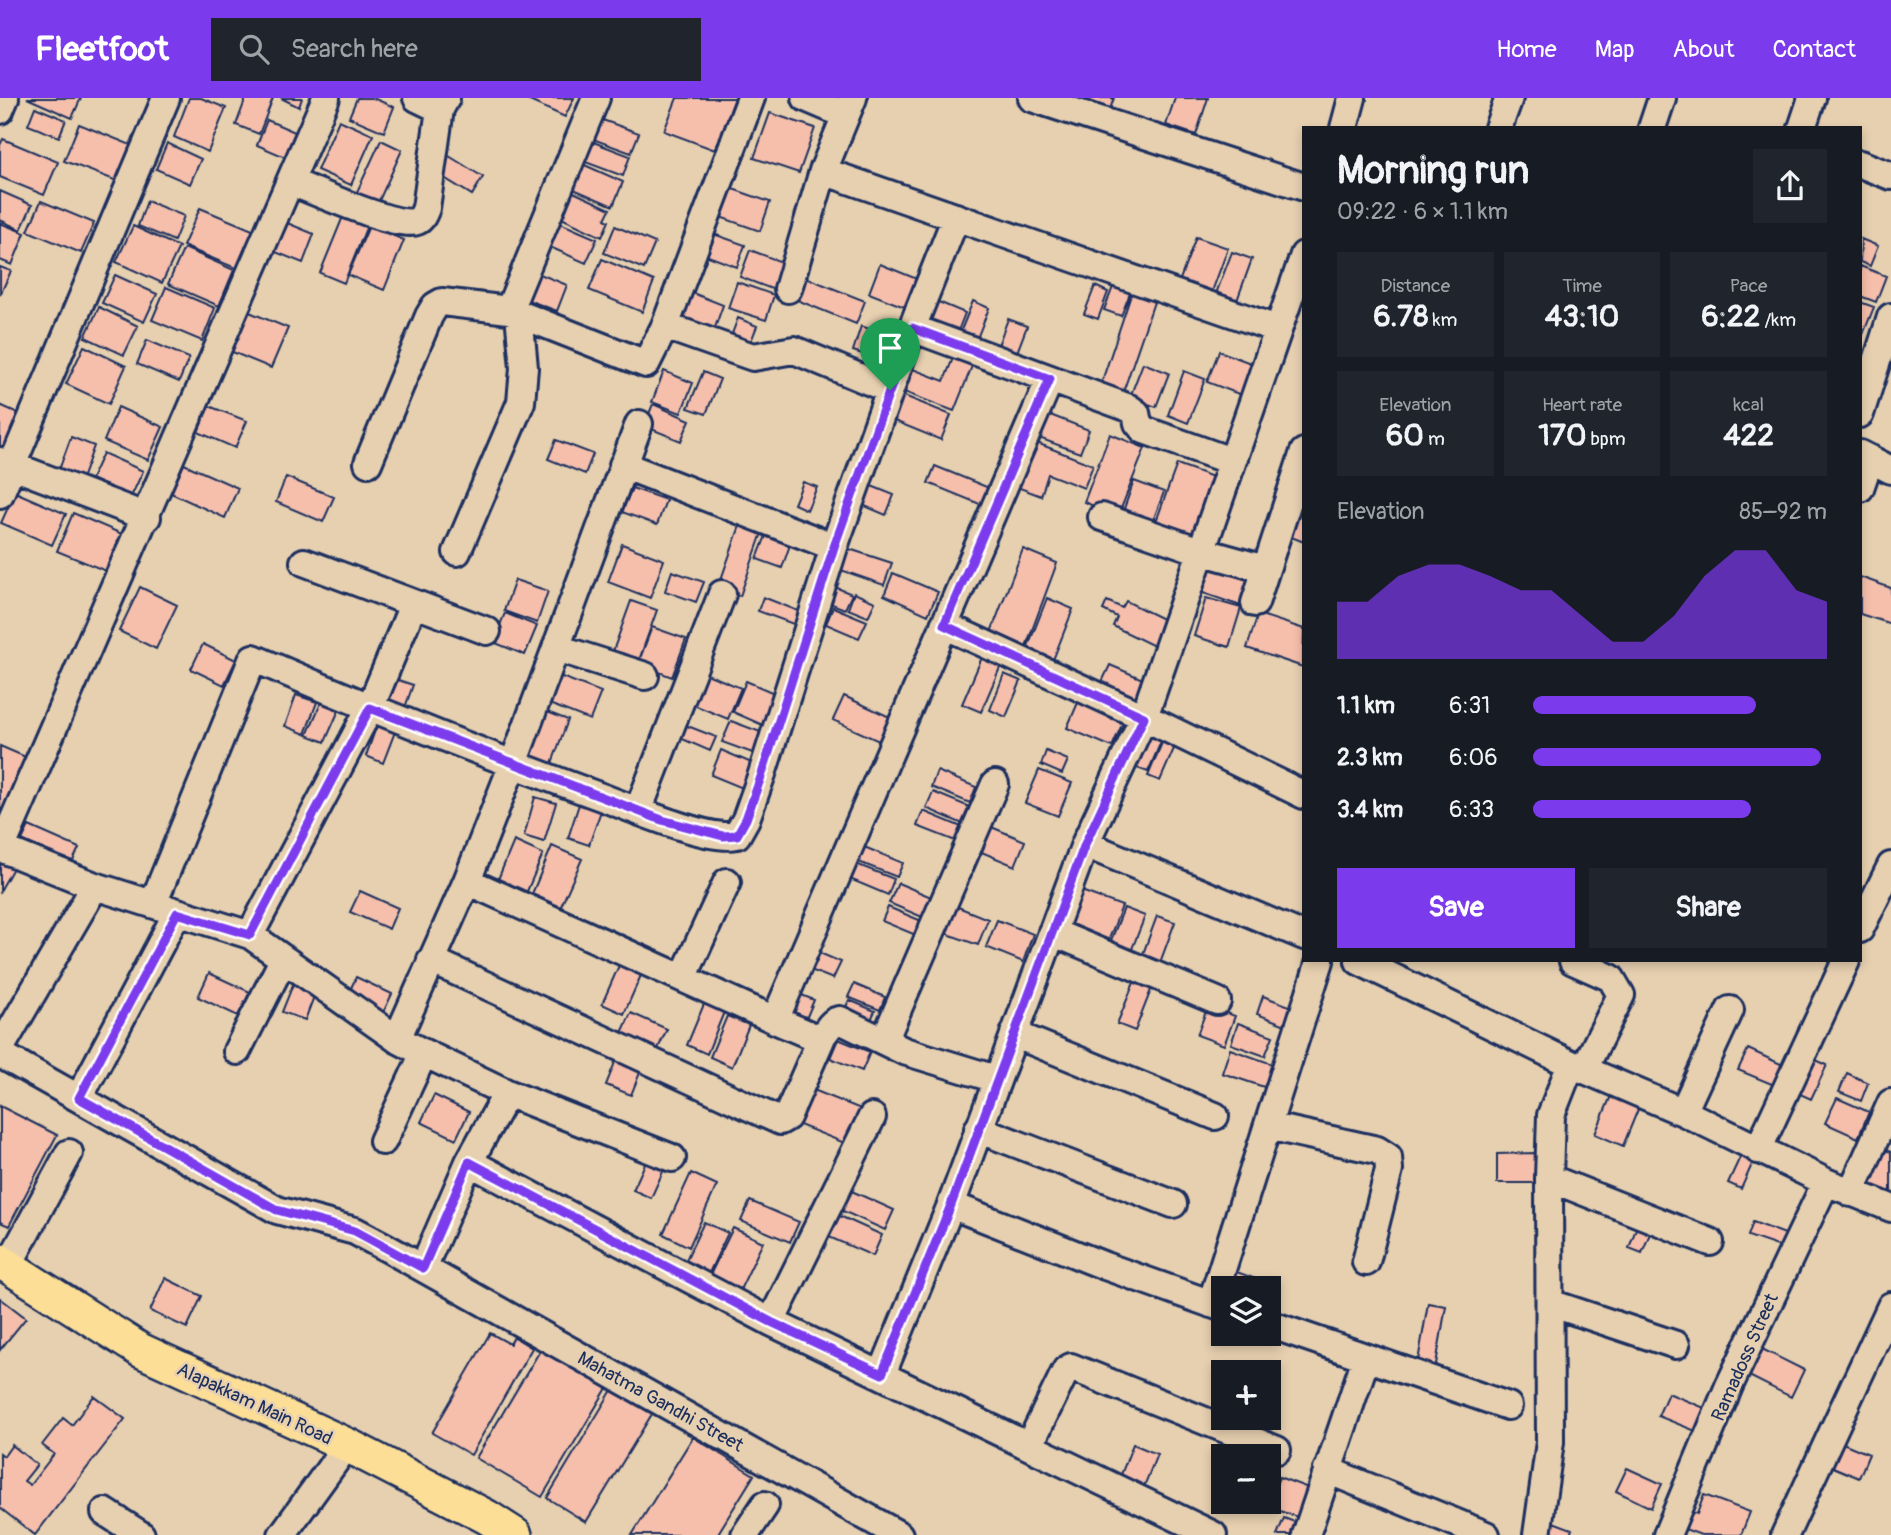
<!DOCTYPE html>
<html lang="en">
<head>
<meta charset="utf-8">
<style>
	:root { --surface:#171b24; --page:#20242c; --text:#f1f3f6; --muted:#9ea1a6; --accent:#7c3aed }
	body { margin:0; font-family:Pangolin,sans-serif; background:var(--page); color:var(--text); height:100vh; display:flex; flex-direction:column; font-size:26px; white-space:nowrap }
	* { box-sizing:border-box; margin:0 }
	p { font-size:23px; color:var(--muted) }
	.icon { flex:none; width:38px; height:38px; fill:none; stroke:currentColor; stroke-width:2; stroke-linecap:round; stroke-linejoin:round }
	.map { position:relative; flex:1; overflow:hidden }
	.sheet { position:absolute; left:1302px; top:28px; width:560px; height:836px; display:flex; flex-direction:column; background:var(--surface); border-radius:0px; box-shadow:0 4px 10px #0003 }
	.sheet>* { flex:none }
	.fabs { position:absolute; left:1211px; top:1178px; display:grid; gap:14px }
	.fabs a { display:grid; place-items:center; width:70px; height:70px; border-radius:0px; background:var(--surface); box-shadow:0 4px 10px #0003; font-size:35px }
	.pin { position:absolute; display:grid; place-items:center; width:60px; height:60px; color:#fff; margin:-72px -30px; border-radius:50% 50% 50% 0; rotate:-45deg; box-shadow:0 0 7px #0007 }
	.pin .icon { rotate:45deg }
	.round { display:grid; place-items:center; flex:none; width:74px; height:74px; border-radius:0px; background:var(--page) }
	.summary { display:flex; align-items:center; justify-content:space-between; height:119px; padding:0 35px }
	h1 { font-size:38px; font-weight:700; line-height:52px }
	.metrics { display:grid; grid-template-columns:repeat(3,1fr); gap:10px; height:119px; padding:7px 35px }
	.metrics div { display:grid; align-content:center; border-radius:0px; background:var(--page); text-align:center }
	.metrics b { font-size:30px; font-weight:700 }
	.metrics small { font-size:19px; font-weight:400 }
	.metrics p { font-size:19px }
	.chart { height:196px; padding:14px 35px }
	.chart p { display:flex; justify-content:space-between }
	.chart svg { width:100%; height:126px; margin-top:7px; fill:var(--accent); opacity:.7 }
	.primary-button { display:flex; gap:14px; margin-top:auto; padding:14px 35px }
	.primary-button a { flex:1; height:80px; border-radius:0px; background:var(--accent); color:#fff; font-size:28px; font-weight:700; line-height:80px; text-align:center }
	.primary-button a+a { background:var(--page); color:var(--text) }
	ul { padding:0 35px; list-style:none; font-size:23px }
	li { display:grid; grid-template-columns:112px 84px 1fr; align-items:center; height:52px }
	li i { height:18px; border-radius:9px; background:var(--accent) }
	header { display:flex; align-items:center; gap:42px; box-sizing:border-box; height:98px; padding:0 35px; background:var(--accent); color:#fff }
	header strong { font-size:33px }
	nav { display:flex; gap:38px; margin-inline-start:auto; font-size:24px }
	.search { width:490px; height:63px; background:var(--page); display:flex; align-items:center; gap:18px; box-sizing:border-box; padding:0 24px; border-radius:0px; color:var(--muted); font-size:26px }
	.map>svg:first-child { display:block }
	.building { fill:#f6bfab; stroke:#1b2f5e; stroke-width:2 }
	.lines { fill:none; stroke-linecap:round; stroke-linejoin:round }
	.minor-casing { stroke:#1b2f5e; stroke-width:32 }
	.major-casing { stroke:#1b2f5e; stroke-width:38 }
	.minor { stroke:#e7d0b0; stroke-width:26 }
	.major { stroke:#fcde96; stroke-width:33 }
	.route-casing { stroke:#fff; stroke-width:14 }
	.route { stroke:#7c3aed; stroke-width:9 }
	.labels { text-anchor:middle; stroke-width:5; stroke-linejoin:round; paint-order:stroke }
	.street-label { font-size:19px; fill:#1b2f5e; stroke:#e7d0b0 }
</style>
</head>
<body>
<header>
<strong>Fleetfoot</strong>
<div class="search"><svg class="icon" aria-label="search" viewBox="0 0 24 24"><circle cx="10" cy="10" r="6"/><path d="M15 15l6 6"/></svg>Search here</div>
<nav><a>Home</a><a>Map</a><a>About</a><a>Contact</a></nav>
</header>
<div class="map">
<svg width="1891" height="1437" viewBox="0 0 1891 1437">
	<rect width="100%" height="100%" fill="#e7d0b0"/>
	<filter id="ink" filterUnits="userSpaceOnUse"><feTurbulence type="fractalNoise" baseFrequency=".0143" numOctaves="2"/><feDisplacementMap in="SourceGraphic" scale="14" xChannelSelector="R" yChannelSelector="G"/><feConvolveMatrix kernelMatrix="1 2 1 2 8 2 1 2 1" color-interpolation-filters="sRGB"/></filter>
	<g filter="url(#ink)">
		<path class="building" d="M27,0H81L72,20Z
			M189,0H201L226,10L208,54L174,39Z
			M246,0H273L259,36L236,27Z
			M281,0H302L299,9Z
			M357,0H373L394,9L384,34L349,19Z
			M523,0H574L565,19Z
			M677,0H735L715,52L664,33Z
			M1083,0H1114L1110,11Z
			M1175,0H1208L1196,37L1166,27Z
			M35,9L66,22L59,39L28,27Z
			M770,15L815,30L799,75L754,60Z
			M597,20L639,35L631,55L590,40Z
			M267,22L295,34L285,59L257,47Z
			M339,22L373,37L351,87L317,72Z
			M79,26L131,47L117,83L64,63Z
			M3,41L58,64L44,97L0,79V47Z
			M381,42L402,52L378,105L356,96Z
			M588,42L630,58L623,78L580,62Z
			M167,45L201,61L190,86L156,71Z
			M436,50L483,79L472,97L433,73Z
			M580,65L623,84L613,108L569,89Z
			M730,90L770,104L760,133L720,119Z
			M567,91L610,111L605,121L609,123L602,139L555,117Z
			M0,93L32,107L21,132L0,122Z
			M41,103L94,125L81,155L28,133Z
			M147,103L184,118L174,143L138,128Z
			M200,110L255,133L238,171L183,148Z
			M344,116L368,125L344,185L320,175Z
			M280,122L314,136L303,165L268,151Z
			M553,122L597,141L586,165L543,146Z
			M0,125L25,135L12,167L0,162Z
			M133,128L179,149L162,185L116,164Z
			M369,128L404,142L384,192L348,177Z
			M615,128L655,145L644,171L604,155Z
			M708,134L745,147L737,169L700,155Z
			M1196,139L1228,150L1210,199L1178,187Z
			M1861,141L1878,148L1870,168L1860,164Z
			M184,150L234,172L219,208L168,186Z
			M750,152L787,166L777,193L740,179Z
			M1232,154L1252,161L1235,208L1214,201Z
			M602,161L654,183L642,214L589,192Z
			M880,166L917,181L907,210L869,195Z
			M1860,168L1886,178L1876,204L1860,198Z
			M0,169L11,173L0,197Z
			M530,172L567,187L557,213L520,199Z
			M115,177L157,196L144,224L102,205Z
			M802,178L865,203L856,226L792,200Z
			M737,184L774,197L766,222L728,210Z
			M1095,188L1108,194L1098,221L1084,216Z
			M166,189L215,210L202,243L152,222Z
			M1113,189L1130,195L1121,218L1104,212Z
			M685,192L723,207L711,241L672,226Z
			M1132,194L1155,201L1120,303L1098,295Z
			M929,200L965,215L956,238L919,223Z
			M973,203L989,210L974,248L957,242Z
			M1860,204L1874,209L1860,244Z
			M99,209L138,228L124,257L85,239Z
			M247,213L288,230L271,270L230,253Z
			M738,220L757,228L746,256L727,249Z
			M1008,221L1027,228L1014,262L995,255Z
			M861,228L895,240L887,264L853,253Z
			M147,242L189,260L179,284L137,266Z
			M84,248L126,268L109,306L66,286Z
			M1219,253L1256,267L1244,298L1207,284Z
			M953,260L972,268L954,313L896,291L905,268L944,283Z
			M1143,265L1169,275L1156,309L1130,299Z
			M664,273L693,285L681,315L652,304Z
			M1184,273L1205,281L1188,325L1168,317Z
			M703,274L720,281L706,316L688,310Z
			M897,295L951,317L941,342L887,320Z
			M653,306L690,322L681,343L644,328Z
			M0,307L18,315L4,351L0,349Z
			M209,308L247,323L235,350L198,334Z
			M118,309L163,329L148,362L104,343Z
			M1045,315L1089,332L1080,355L1036,339Z
			M1110,336L1145,350L1118,418L1084,404Z
			M71,339L94,348L82,381L59,372Z
			M556,342L593,356L585,376L548,361Z
			M1032,343L1093,367L1084,390L1048,376L1041,398L1017,389Z
			M103,355L143,373L131,399L91,381Z
			M184,366L238,390L225,420L171,395Z
			M1177,366L1216,380L1192,443L1154,429Z
			M935,368L994,392L987,409L928,385Z
			M286,379L334,399L323,424L276,404Z
			M1134,383L1164,394L1150,430L1121,419Z
			M803,384L817,389L807,412L794,406Z
			M869,387L894,397L886,417L860,406Z
			M632,390L666,402L657,427L622,414Z
			M15,394L66,416L52,447L1,425Z
			M1294,414L1304,418V444L1286,437Z
			M73,415L122,436L106,473L57,453Z
			M742,422L764,429L740,498L718,490Z
			M769,430L793,438L782,470L757,461Z
			M622,446L664,462L650,500L608,484Z
			M843,449L892,465L884,487L835,470Z
			M1023,451L1057,465L1025,551L990,537Z
			M1210,469L1250,483L1241,508L1200,494Z
			M672,473L704,484L696,504L665,493Z
			M893,475L938,494L928,517L884,497Z
			M1860,479L1891,490V526L1860,516Z
			M515,482L548,493L537,525L504,513Z
			M830,487L852,496L845,511L824,503Z
			M140,489L177,507L156,551L119,533Z
			M854,495L875,504L868,519L848,511Z
			M763,499L801,514L796,527L758,513Z
			M1047,500L1073,511L1051,567L1025,556Z
			M1206,500L1241,510L1229,549L1194,538Z
			M631,503L657,512L638,565L612,556Z
			M1107,503L1122,510L1126,503L1169,524L1156,549L1113,528L1117,519L1103,512Z
			M833,509L867,523L859,540L826,526Z
			M505,515L537,528L525,557L493,544Z
			M1258,516L1304,531L1303,569L1247,550Z
			M652,529L686,541L672,579L638,566Z
			M203,546L236,562L224,587L191,571Z
			M983,557L1002,565L981,614L962,606Z
			M1110,567L1145,582L1135,604L1100,588Z
			M702,574L741,590L728,621L689,605Z
			M554,576L601,594L590,622L544,604Z
			M1004,576L1021,583L1006,619L990,612Z
			M392,580L413,587L402,618L381,611Z
			M746,583L781,598L767,629L733,614Z
			M296,597L317,604L305,636L285,628Z
			M844,598L892,620L881,644L833,622Z
			M1080,600L1125,620L1112,649L1067,630Z
			M321,605L339,612L325,644L307,637Z
			M542,612L568,622L549,673L523,664Z
			M731,623L766,636L758,657L722,644Z
			M378,624L396,631L383,665L366,658Z
			M685,627L716,639L710,653L680,640Z
			M1148,633L1163,639L1148,674L1134,669Z
			M1164,640L1176,646L1160,683L1148,678Z
			M0,648L28,660L0,724Z
			M721,652L754,666L745,691L711,677Z
			M1046,653L1068,662L1062,676L1041,667Z
			M1039,672L1072,685L1058,718L1025,705Z
			M937,673L976,689L970,705L931,689Z
			M933,694L972,710L965,727L926,710Z
			M535,699L556,705L544,744L524,738Z
			M581,700L603,707L589,747L568,740Z
			M923,713L964,730L958,744L917,728Z
			M29,728L79,750L72,765L22,742Z
			M989,728L1025,743L1015,768L979,753Z
			M514,743L543,756L525,798L496,786Z
			M857,746L903,765L897,779L851,761Z
			M552,748L582,761L558,815L529,803Z
			M0,763L13,770L0,793Z
			M851,764L894,781L888,797L845,779Z
			M898,785L936,801L927,821L889,805Z
			M1076,791L1122,808L1105,851L1060,834Z
			M360,793L398,810L389,831L350,814Z
			M953,807L988,821L978,847L942,834Z
			M888,809L924,824L918,838L882,823Z
			M1124,810L1145,818L1128,861L1107,852Z
			M1157,818L1175,824L1158,870L1140,864Z
			M997,822L1033,836L1023,864L986,849Z
			M810,851L841,864L833,881L803,869Z
			M620,865L642,875L624,916L602,906Z
			M209,875L250,894L238,918L198,899Z
			M1137,877L1154,884L1135,933L1117,926Z
			M356,879L392,896L383,915L347,899Z
			M294,884L316,893L305,922L282,914Z
			M854,886L885,899L880,912L848,899Z
			M792,893L814,902L803,928L781,919Z
			M1263,898L1295,910L1288,928L1257,916Z
			M849,902L875,913L870,924L844,913Z
			M704,906L724,914L707,956L687,947Z
			M1208,908L1235,918L1224,947L1197,937Z
			M631,915L667,931L657,953L621,937Z
			M727,918L749,927L732,969L710,959Z
			M1238,925L1273,938L1265,958L1231,946Z
			M838,941L870,954L862,973L830,960Z
			M1230,951L1278,968L1270,991L1222,975Z
			M1748,951L1783,967L1774,987L1738,972Z
			M1805,957L1827,967L1811,1001L1789,991Z
			M616,962L641,972L631,997L606,987Z
			M1847,975L1868,985L1861,1003L1839,994Z
			M806,989L861,1011L847,1046L792,1024Z
			M1613,993L1641,1004L1623,1048L1595,1036Z
			M434,997L469,1014L456,1041L421,1024Z
			M1837,1000L1869,1014L1858,1040L1825,1025Z
			M0,1008L57,1037L9,1128L0,1124Z
			M1885,1052L1891,1054V1098L1869,1088Z
			M1535,1055L1536,1085H1497V1056Z
			M1741,1057L1754,1062L1741,1091L1728,1085Z
			M648,1059L666,1067L651,1100L633,1092Z
			M691,1075L717,1087L689,1149L663,1136Z
			M845,1090L894,1112L885,1132L836,1110Z
			M750,1103L799,1124L790,1144L741,1123Z
			M831,1114L882,1137L873,1158L822,1136Z
			M704,1124L728,1135L708,1177L684,1166Z
			M1753,1124L1788,1137L1783,1150L1748,1138Z
			M1637,1128L1651,1133L1642,1155L1629,1150Z
			M733,1130L763,1144L739,1194L709,1179Z
			M1234,1173L1256,1181L1252,1190H1228Z
			M165,1180L202,1198L187,1230L150,1213Z
			M0,1200L26,1220L0,1252Z
			M1428,1205L1446,1208L1435,1272L1417,1269Z
			M490,1235L510,1246L514,1239L532,1250L471,1357L432,1335Z
			M1760,1250L1804,1272L1791,1299L1747,1277Z
			M541,1251L607,1290L542,1399L476,1360Z
			M612,1292L652,1316L586,1424L547,1400Z
			M1668,1295L1707,1311L1698,1334L1658,1318Z
			M94,1298L125,1321L35,1437L0,1410V1355L4,1358L12,1347L37,1367L24,1383L30,1387L54,1356L42,1347L63,1320L72,1327Z
			M693,1339L754,1377L717,1437H632Z
			M1831,1340L1869,1356L1859,1380L1821,1364Z
			M1133,1346L1157,1356L1141,1396L1117,1387Z
			M1627,1370L1662,1386L1651,1410L1616,1393Z
			M1279,1379L1311,1391L1300,1420L1268,1409Z
			M1704,1397L1750,1414L1741,1437H1701L1682,1430L1689,1413L1697,1416Z
			M1284,1420L1300,1426L1296,1437H1277Z
			M1553,1424L1572,1431L1570,1437H1548Z"/>
		<g class="lines">
			<g class="minor-casing">
				<path id="minor" d="M417,0L440,11
					M806,0L846,17L853,0
					M1032,0L1304,89
					M0,12L5,0
					M1344,30L1352,0
					M1498,30L1509,0
					M1652,30L1662,0
					M1802,30L1812,0
					M1860,66L1891,78
					M823,73L1277,231
					M291,84C312,92 398,131 417,123C422,121 424,115 426,110L440,11L446,0
					M788,191L823,73L846,17
					M509,212L596,0
					M665,228L753,259L794,252L890,292
					M912,230L1129,310L1136,315L1138,325L1144,332L1231,363
					M1860,316L1891,219
					M1860,356L1891,372
					M0,363L147,419
					M368,365L429,218L435,208L442,204L509,212L646,266L665,228L751,0
					M623,367L834,449
					M1860,390L1870,361
					M0,396L166,0
					M1102,419L1200,453L1265,471
					M457,454L521,304L524,270L519,216
					M304,464L487,533
					M1255,505L1304,354
					M944,527L1144,619L1304,697
					M557,550L645,578
					M638,713L722,496
					M1085,746L1304,838
					M0,750L95,788L250,837L397,941L424,955L507,995L672,1060
					M1,751L326,0
					M467,783L775,922L1050,281
					M153,806L253,560C369,610 486,657 604,700C633,711 710,744 737,737L746,721L762,676L834,449L912,230L956,119
					M1860,831L1891,768
					M1052,834L1217,903
					M250,837L370,610L413,507
					M431,862L780,1023L787,1019L822,939
					M1359,863L1571,966L1683,1014L1826,1084L1891,1110
					M1573,863L1611,880L1621,897L1584,971
					M683,880L727,784
					M775,922L817,940C828,937 828,923 840,922L904,953L996,981
					M1014,936L1215,1018
					M397,941L467,783L513,666L639,326
					M884,943L995,686
					M0,951L95,788
					M237,953L283,862
					M0,956L277,1112L355,1133L387,1150L899,1437
					M79,1000L177,815
					M1683,1014L1730,912
					M1268,1028L1377,1052L1388,1059L1389,1072L1366,1164
					M978,1031L1173,1106
					M383,1043L424,955
					M1758,1052L1846,863
					M469,1064L771,1224L1213,1437
					M1549,1080L1710,1144
					M1851,1095L1891,1005
					M951,1107L1105,1168L1223,1210
					M8,1168L69,1055
					M423,1170L469,1064L507,995
					M1550,1205L1676,1247
					M1211,1206L1320,863
					M771,1224L872,1019
					M1269,1226L1508,1308
					M882,1276L951,1107L1085,746L1144,619L1304,157
					M1029,1348L1066,1272L1071,1269L1277,1352
					M1327,1372L1486,1437
					M105,1414L141,1437
					M282,1437L347,1347
					M745,1437L765,1407
					M1306,1437L1366,1260
					M1537,1437L1550,1344L1549,1080L1551,1017L1571,966
					M1667,1437L1729,1288L1826,1084
					M1785,1437L1891,1208"/>
			</g>
			<g class="major-casing">
				<path id="major" d="M0,1163L140,1252L347,1347L487,1419L515,1437"/>
			</g>
			<use href="#minor" class="minor"/>
			<use href="#major" class="major"/>
		</g>
	</g>
	<g class="lines" filter="url(#ink)">
		<g class="route-casing">
			<path id="route" d="M912,230L1050,281L944,527L1144,619L1085,746L951,1107L882,1276L771,1224L469,1064L423,1170L355,1133L277,1112L79,1000L177,815L250,837L370,610L662,722L723,738L737,737L746,721L762,676L834,449Z"/>
		</g>
		<use href="#route" class="route"/>
	</g>
	<g class="labels">
		<g class="street-label">
			<text transform="translate(1744 1259) rotate(-66)" y="7">Ramadoss Street</text>
			<text transform="translate(661 1303) rotate(29)" y="7">Mahatma Gandhi Street</text>
			<text transform="translate(255 1305) rotate(25)" y="7">Alapakkam Main Road</text>
		</g>
	</g>
</svg>
<div class="fabs">
<a><svg class="icon" aria-label="layers" viewBox="0 0 24 24"><path d="M12 4l9 5-9 5-9-5zM3 14l9 5 9-5"/></svg></a>
<a>+</a>
<a>−</a>
</div>
<div class="pin" style="left:890px;top:292px;background:#1e9e55"><svg class="icon" aria-label="arrive" viewBox="0 0 24 24"><path d="M6 21V4h12l-3 4 3 4H6"/></svg></div>
<section class="sheet">
<div class="summary"><div><h1>Morning run</h1><p>09:22 · 6 × 1.1 km</p></div><a class="round"><svg class="icon" aria-label="share" viewBox="0 0 24 24"><path d="M12 15V3M7 8l5-5 5 5M5 13v7h14v-7"/></svg></a></div>
<div class="metrics">
<div><p>Distance</p><b>6.78<small> km</small></b></div>
<div><p>Time</p><b>43:10</b></div>
<div><p>Pace</p><b>6:22<small> /km</small></b></div>
</div>
<div class="metrics">
<div><p>Elevation</p><b>60<small> m</small></b></div>
<div><p>Heart rate</p><b>170<small> bpm</small></b></div>
<div><p>kcal</p><b>422</b></div>
</div>
<div class="chart"><p><span>Elevation</span>85–92 m</p>
<svg viewBox="0 0 160 44" preserveAspectRatio="none"><path d="M0 44V24L10 24L20 15L30 11L40 11L50 15L60 20L70 20L80 29L90 38L100 38L110 29L120 15L130 6L140 6L150 20L160 24V44z"/></svg>
</div>
<ul>
<li><b>1.1 km</b>6:31<i style="width:76%"></i></li>
<li><b>2.3 km</b>6:06<i style="width:98%"></i></li>
<li><b>3.4 km</b>6:33<i style="width:74%"></i></li>
</ul>
<div class="primary-button"><a>Save</a><a>Share</a></div>
</section>
</div>
</body>
</html>
